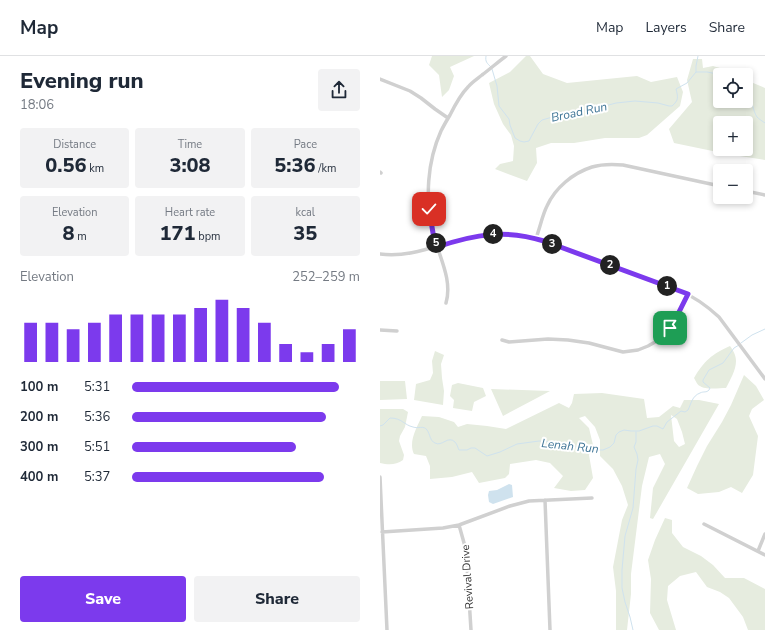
<!DOCTYPE html>
<html lang="en">
<head>
<meta charset="utf-8">
<style>
	:root { --surface:#fff; --page:#f2f2f3; --text:#1f2937; --muted:#747a83; --line:#e0e1e3; --accent:#7c3aed }
	body { margin:0; font-family:"Nunito Sans",sans-serif; background:var(--page); color:var(--text); height:100vh; display:flex; flex-direction:column; font-size:15px; white-space:nowrap }
	* { box-sizing:border-box; margin:0 }
	p { font-size:13px; color:var(--muted) }
	.icon { flex:none; width:22px; height:22px; fill:none; stroke:currentColor; stroke-width:2; stroke-linecap:round; stroke-linejoin:round }
	.map { position:relative; flex:1; overflow:hidden }
	.drawer { display:flex; flex-direction:column; background:var(--surface); width:380px }
	.drawer>* { flex:none }
	.fabs { position:absolute; left:333px; top:12px; display:grid; gap:8px }
	.fabs a { display:grid; place-items:center; width:40px; height:40px; border-radius:4px; background:var(--surface); box-shadow:0 2px 6px #0003; font-size:20px }
	.pin { position:absolute; display:grid; place-items:center; width:34px; height:34px; color:#fff; margin:-17px; border-radius:8px; box-shadow:0 2px 6px #0006 }
	.km { position:absolute; width:20px; height:20px; margin:-10px; border-radius:50%; background:#222; color:#fff; font-size:11px; line-height:20px; text-align:center }
	.round { display:grid; place-items:center; flex:none; width:42px; height:42px; border-radius:4px; background:var(--page) }
	.head { display:flex; align-items:center; justify-content:space-between; height:68px; padding:0 20px }
	h1 { font-size:22px; font-weight:800; line-height:30px }
	.figures { display:grid; grid-template-columns:repeat(3,1fr); gap:6px; height:68px; padding:4px 20px }
	.figures div { display:grid; align-content:center; border-radius:4px; background:var(--page); text-align:center }
	.figures b { font-size:20px; font-weight:800 }
	.figures small { font-size:11px; font-weight:400 }
	.figures p { font-size:11px }
	.chart { height:112px; padding:8px 20px }
	.chart p { display:flex; justify-content:space-between }
	.chart svg { width:100%; height:72px; margin-top:4px; stroke:var(--accent); stroke-width:6 }
	.primary-button { display:flex; gap:8px; margin-top:auto; padding:8px 20px }
	.primary-button a { flex:1; height:46px; border-radius:4px; background:var(--accent); color:#fff; font-size:16px; font-weight:800; line-height:46px; text-align:center }
	.primary-button a+a { background:var(--page); color:var(--text) }
	ul { padding:0 20px; list-style:none; font-size:13px }
	li { display:grid; grid-template-columns:64px 48px 1fr; align-items:center; height:30px }
	li i { height:10px; border-radius:5px; background:var(--accent) }
	header { display:flex; align-items:center; gap:24px; box-sizing:border-box; height:56px; padding:0 20px; background:var(--surface); border-bottom:1px solid var(--line) }
	header strong { font-size:19px }
	nav { display:flex; gap:22px; margin-inline-start:auto; font-size:14px }
	main { display:flex; flex:1; min-height:0 }
	.map>svg:first-child { display:block }
	.green { fill:#e6ecdf; fill-rule:evenodd }
	.water { fill:#cfe2ee }
	.lines { fill:none; stroke-linecap:round; stroke-linejoin:round }
	.stream { stroke:#cfe2ee; stroke-width:1 }
	.street { stroke:#d0d0d0; stroke-width:3.5 }
	.route-casing { stroke:#fff; stroke-width:8 }
	.route { stroke:#7c3aed; stroke-width:5 }
	.labels { text-anchor:middle; stroke-width:4; stroke-linejoin:round; paint-order:stroke }
	.street-label { font-size:11px; fill:#333; stroke:#fff }
	.water-label { font-size:12px; font-style:italic; fill:#3f7597; stroke:#fff }
</style>
</head>
<body>
<header>
<strong>Map</strong>
<nav><a>Map</a><a>Layers</a><a>Share</a></nav>
</header>
<main>
<section class="drawer">
<div class="head"><div><h1>Evening run</h1><p>18:06</p></div><a class="round"><svg class="icon" aria-label="share" viewBox="0 0 24 24"><path d="M12 15V3M7 8l5-5 5 5M5 13v7h14v-7"/></svg></a></div>
<div class="figures">
<div><p>Distance</p><b>0.56<small> km</small></b></div>
<div><p>Time</p><b>3:08</b></div>
<div><p>Pace</p><b>5:36<small> /km</small></b></div>
</div>
<div class="figures">
<div><p>Elevation</p><b>8<small> m</small></b></div>
<div><p>Heart rate</p><b>171<small> bpm</small></b></div>
<div><p>kcal</p><b>35</b></div>
</div>
<div class="chart"><p><span>Elevation</span>252–259 m</p>
<svg viewBox="0 0 160 44" preserveAspectRatio="none"><path d="M5 44V20M15 44V20M25 44V24M35 44V20M45 44V15M55 44V15M65 44V15M75 44V15M85 44V11M95 44V6M105 44V11M115 44V20M125 44V33M135 44V38M145 44V33M155 44V24"/></svg>
</div>
<ul>
<li><b>100 m</b>5:31<i style="width:91%"></i></li>
<li><b>200 m</b>5:36<i style="width:85%"></i></li>
<li><b>300 m</b>5:51<i style="width:72%"></i></li>
<li><b>400 m</b>5:37<i style="width:84%"></i></li>
</ul>
<div class="primary-button"><a>Save</a><a>Share</a></div>
</section>
<div class="map">
<svg width="385" height="574" viewBox="0 0 385 574">
	<rect width="100%" height="100%" fill="#fff"/>
	<path class="green" d="M52,0H94L70,11L74,20L69,34L62,41L59,19L49,9Z
		M146,0H150L163,18L187,27L257,20L271,26L297,21L303,36L300,50L267,79L259,82H225L194,87H171L156,92L157,107L147,125L115,113L120,108L133,105L134,90L131,79L123,68L114,48L109,27L130,16Z
		M313,3H322L323,12L333,10L347,14L357,19H340V45H366V24L385,32V104L347,98L294,87L289,73L312,46L307,24ZM340,67H366V93H340Z
		M350,290C353,294 356,299 356,305C356,314 350,324 346,332C340,332 325,334 320,330C317,329 316,325 314,322C324,305 332,298 350,290Z
		M55,295L64,299L61,308L62,322L64,335L63,349L34,344L36,328L50,324L53,317L52,305Z
		M364,319L376,330L384,344L372,353L369,360L378,380L373,419L362,437L351,431L339,436L318,438L307,432L317,410L327,390L342,366L351,349Z
		M0,325H25L27,343L0,344Z
		M78,327L103,332L106,340L94,346L92,355L73,352L74,344L70,340L72,329Z
		M111,333L170,335L155,343L123,360Z
		M222,337L264,343L267,362L279,361L293,350L300,352L304,344H319L339,348L273,463L270,462L273,432L285,408L280,398L269,401L262,430L251,518V538L247,574H236V535L233,511L242,464L248,449L242,430L233,413L220,400V384L215,371L205,360L199,362L209,372L213,389L209,399L213,422L205,434L191,435L174,432L183,420L170,407L156,404L130,408L129,418L125,422L99,427L92,416L72,421L50,423V410L46,400L34,398C28,386 37,371 42,360L59,361L74,366L78,371L87,368L107,370L126,373L179,347L189,352L192,347L194,338ZM291,359L297,363L302,376L305,388L299,391L294,385Z
		M0,353H23L28,356L25,371L20,380L19,385L24,399L23,404C16,409 9,409 0,407Z
		M285,462L292,464V477L303,491L321,500L333,509L345,522H364L385,533V574H368L363,561L349,542L340,536L327,531L316,516L300,520L288,530L287,544L296,574H279L270,557L271,523L268,504L275,484Z"/>
	<path class="water" d="M129,428L132,429L133,441L113,448L109,446L108,439L109,435L117,434Z"/>
	<g class="lines">
		<path class="stream" d="M106,0C105,6 107,7 111,11
			M112,13L117,30L119,50L129,63L130,69L135,82L140,85L144,86L149,85L151,81L158,68L162,64L183,58L210,54L236,47L255,45L278,47L289,50H292C299,44 298,41 296,33L307,27L316,16H327L343,19
			M316,16V10L318,0
			M366,41C374,44 372,54 377,61C379,63 382,65 385,67
			M361,287L372,279L385,273
			M0,370L3,369L10,362C22,362 24,369 33,371C38,373 44,369 47,374C50,378 50,385 55,387C62,391 68,379 75,386C77,388 78,392 79,394H87L91,392H95L107,400L120,396L137,388L159,385L185,387L205,393L218,394H223L230,391L234,387L236,379L239,376L244,374L251,375H259L273,370H277L283,373L287,366L301,355L305,356L308,354C311,348 312,340 320,337C324,335 326,337 329,334L330,332L323,326V324L329,314L343,307L354,292L359,289
			M253,574L250,561L245,546L242,532V514L245,480L253,452L256,413L258,404L257,398L254,391L256,386V376"/>
		<path class="street" d="M0,23L30,35L41,42L55,53L68,62
			M0,116L1,117
			M366,135L385,139
			M156,182C160,172 162,160 167,150C175,132 193,117 212,111C222,108 232,108 243,109L340,130
			M0,198C28,202 55,190 82,183C109,175 137,176 164,185L300,235C315,241 327,250 339,261L385,323
			M66,247C73,223 58,199 53,176C45,143 47,106 61,75C64,69 67,64 70,59C75,49 80,39 88,31C92,26 97,23 102,19C110,13 118,6 126,0
			M0,274L17,275
			M122,284L129,286L168,283L188,284L209,287L243,296L258,294L268,290L275,286L290,272L297,260L308,238
			M0,421L7,574
			M165,444L170,574
			M324,468L385,499
			M79,469L86,494L91,574
			M2,476L63,472L79,469L130,450L149,445L212,442
			M378,495L385,478"/>
	</g>
	<g class="lines">
		<g class="route-casing">
			<path id="route" d="M49,153L53,177L57,191C96,178 125,173 164,185L308,238L297,260L290,272"/>
		</g>
		<use href="#route" class="route"/>
	</g>
	<g class="labels">
		<g class="street-label">
			<text transform="translate(87 521) rotate(-94)" y="4">Revival Drive</text>
		</g>
		<g class="water-label">
			<text transform="translate(199 56) rotate(-12)" y="4">Broad Run</text>
			<text transform="translate(190 390) rotate(6)" y="4">Lenah Run</text>
		</g>
	</g>
</svg>
<div class="fabs">
<a><svg class="icon" aria-label="locate" viewBox="0 0 24 24"><circle cx="12" cy="12" r="6"/><path d="M12 2v4M12 18v4M2 12h4M18 12h4"/></svg></a>
<a>+</a>
<a>−</a>
</div>
<div class="pin" style="left:290px;top:272px;background:#1e9e55"><svg class="icon" aria-label="arrive" viewBox="0 0 24 24"><path d="M6 21V4h12l-3 4 3 4H6"/></svg></div>
<div class="pin" style="left:49px;top:153px;background:#d93025"><svg class="icon" aria-label="check" viewBox="0 0 24 24"><path d="M5 12l5 5 9-10"/></svg></div>
<b class="km" style="left:287px;top:230px">1</b>
<b class="km" style="left:230px;top:209px">2</b>
<b class="km" style="left:172px;top:188px">3</b>
<b class="km" style="left:113px;top:178px">4</b>
<b class="km" style="left:56px;top:187px">5</b>
</div>
</main>
</body>
</html>
